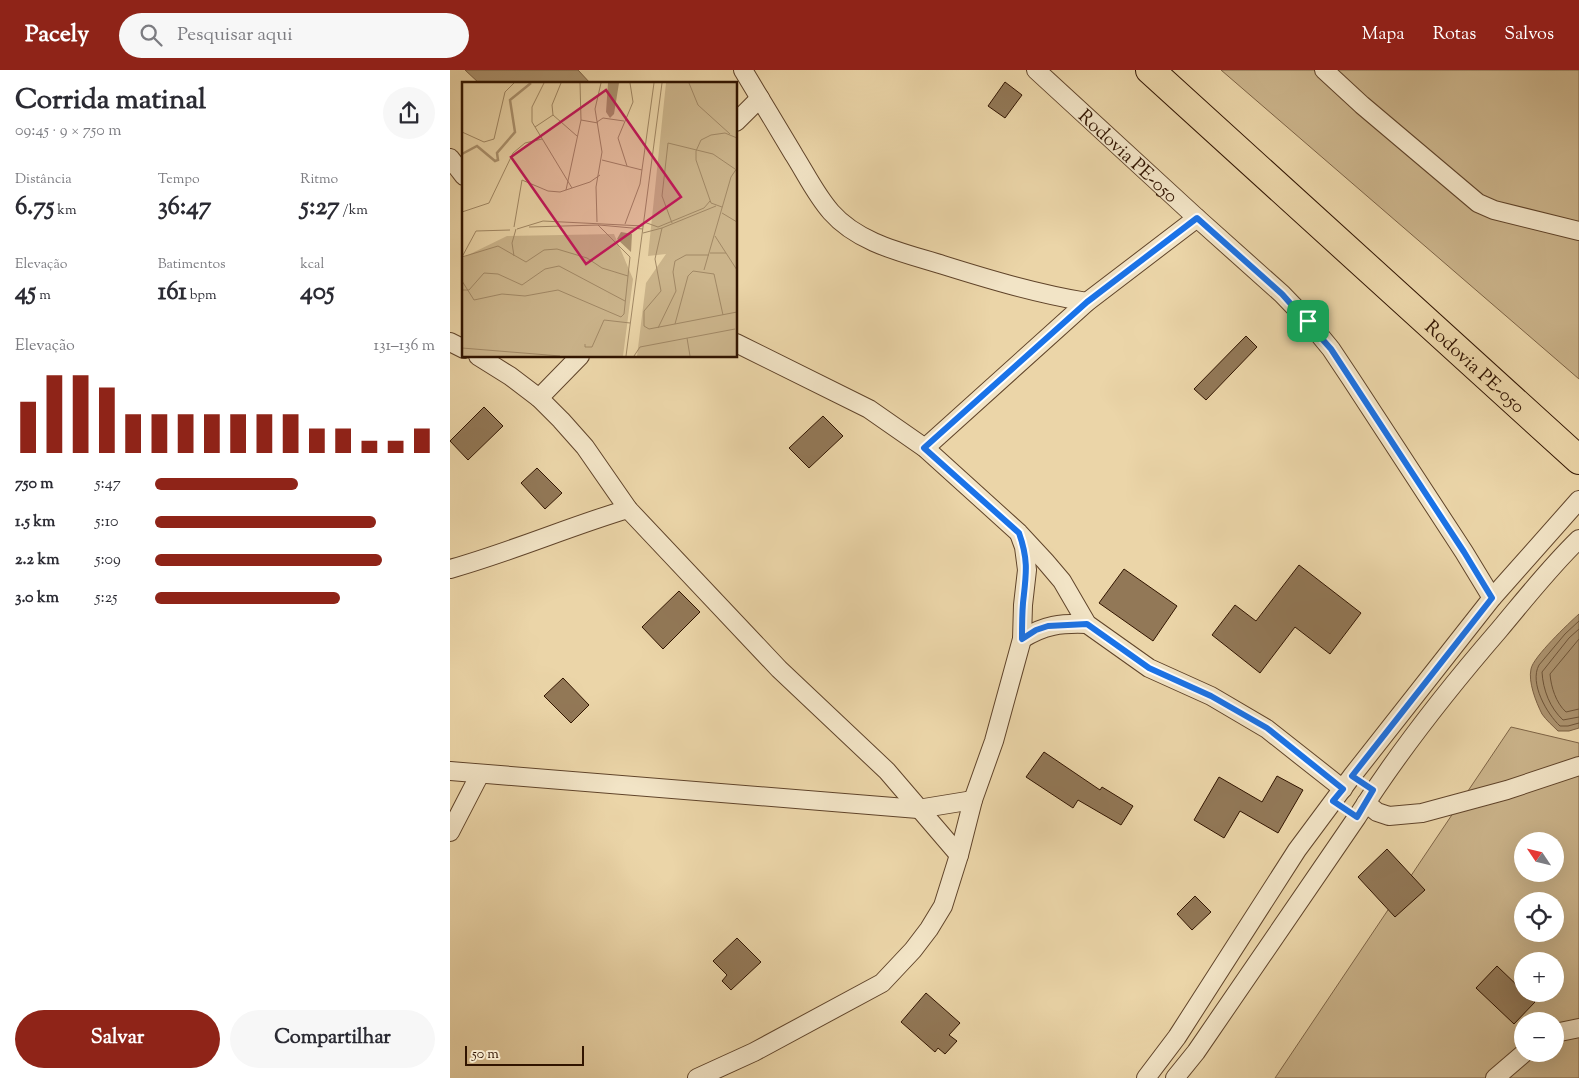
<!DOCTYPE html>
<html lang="pt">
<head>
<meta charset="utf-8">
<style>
	:root { --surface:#fff; --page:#f7f7f7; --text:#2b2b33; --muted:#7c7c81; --accent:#8f2418 }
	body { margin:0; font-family:"Sorts Mill Goudy",serif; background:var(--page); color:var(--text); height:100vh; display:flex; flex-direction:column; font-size:19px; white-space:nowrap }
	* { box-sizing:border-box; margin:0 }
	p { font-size:16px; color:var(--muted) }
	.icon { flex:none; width:28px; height:28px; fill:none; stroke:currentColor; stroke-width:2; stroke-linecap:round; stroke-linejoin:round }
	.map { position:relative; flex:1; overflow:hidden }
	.side { display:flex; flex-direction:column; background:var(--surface); width:450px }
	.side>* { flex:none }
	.needle { width:32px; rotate:305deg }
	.tools { position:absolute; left:1064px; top:762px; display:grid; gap:10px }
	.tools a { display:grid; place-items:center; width:50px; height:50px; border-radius:50%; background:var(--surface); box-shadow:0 5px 20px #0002; font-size:25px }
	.scale { position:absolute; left:15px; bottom:12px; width:119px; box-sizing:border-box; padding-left:5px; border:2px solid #311400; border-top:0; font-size:14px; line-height:18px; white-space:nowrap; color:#311400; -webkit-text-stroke:4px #f2e4c6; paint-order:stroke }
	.pin { position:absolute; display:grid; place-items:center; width:42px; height:42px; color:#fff; margin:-21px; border-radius:10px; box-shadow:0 2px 8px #0006 }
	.round { display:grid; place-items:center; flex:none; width:52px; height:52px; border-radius:26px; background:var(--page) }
	.head { display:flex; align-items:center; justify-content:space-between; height:85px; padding:0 15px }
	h1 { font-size:28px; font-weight:800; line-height:38px }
	.metrics { display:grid; grid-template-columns:repeat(3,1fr); gap:8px; height:85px; padding:5px 15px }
	.metrics div { display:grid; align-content:center }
	.metrics b { font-size:25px; font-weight:800 }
	.metrics small { font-size:14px; font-weight:400 }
	.metrics p { font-size:14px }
	.chart { height:140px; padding:10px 15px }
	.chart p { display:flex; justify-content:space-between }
	.chart svg { width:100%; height:90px; margin-top:5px; stroke:var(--accent); stroke-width:6 }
	.cta { display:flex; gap:10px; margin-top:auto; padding:10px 15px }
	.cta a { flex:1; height:58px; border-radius:30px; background:var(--accent); color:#fff; font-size:20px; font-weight:800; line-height:58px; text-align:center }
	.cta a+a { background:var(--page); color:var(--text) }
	ul { padding:0 15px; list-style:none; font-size:16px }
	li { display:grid; grid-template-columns:80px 60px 1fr; align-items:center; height:38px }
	li i { height:12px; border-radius:6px; background:var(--accent) }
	header { display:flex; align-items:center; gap:30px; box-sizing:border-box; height:70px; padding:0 25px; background:var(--accent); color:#fff }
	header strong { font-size:24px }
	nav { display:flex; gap:28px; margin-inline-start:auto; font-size:18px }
	.search { width:350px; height:45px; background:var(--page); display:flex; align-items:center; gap:12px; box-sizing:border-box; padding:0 18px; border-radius:28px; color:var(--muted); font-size:19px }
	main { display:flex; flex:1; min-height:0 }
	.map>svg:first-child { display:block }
	.green { fill:#cbb48b; stroke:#7e6446; fill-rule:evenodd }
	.water { fill:#ac936f; stroke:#7b6043 }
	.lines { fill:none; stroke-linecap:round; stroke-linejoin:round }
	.shore { stroke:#6e5438; stroke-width:1 }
	.building { fill:#927857; stroke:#311400 }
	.street-casing { stroke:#60442a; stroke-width:20 }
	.primary-casing { stroke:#311400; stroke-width:30 }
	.street { stroke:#f2e4c6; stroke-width:18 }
	.primary { stroke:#ebd5a8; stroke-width:28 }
	.route-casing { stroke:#fff; stroke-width:10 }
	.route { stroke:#1a73e8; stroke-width:6 }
	.labels { text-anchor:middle; stroke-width:4.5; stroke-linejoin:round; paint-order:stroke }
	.street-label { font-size:19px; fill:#311400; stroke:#f2e4c6 }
	.inset-river { fill:none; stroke:#ac936f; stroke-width:2.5 }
	.inset-road { fill:none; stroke:#a18865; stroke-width:1 }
	.view { fill:#c2185b; fill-opacity:0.15; stroke:#c2185b; stroke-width:2.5 }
	.inset-edge { fill:none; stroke:#311400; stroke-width:2.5 }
</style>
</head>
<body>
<header>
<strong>Pacely</strong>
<div class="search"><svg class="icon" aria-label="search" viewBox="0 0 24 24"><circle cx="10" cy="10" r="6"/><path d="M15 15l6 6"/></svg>Pesquisar aqui</div>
<nav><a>Mapa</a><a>Rotas</a><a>Salvos</a></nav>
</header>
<main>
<section class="side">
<div class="head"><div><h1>Corrida matinal</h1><p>09:45 · 9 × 750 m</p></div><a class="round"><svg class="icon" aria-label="share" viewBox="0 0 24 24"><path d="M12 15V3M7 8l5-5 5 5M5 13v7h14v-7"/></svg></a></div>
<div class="metrics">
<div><p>Distância</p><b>6.75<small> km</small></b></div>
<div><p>Tempo</p><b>36:47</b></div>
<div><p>Ritmo</p><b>5:27<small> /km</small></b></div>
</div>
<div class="metrics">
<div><p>Elevação</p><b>45<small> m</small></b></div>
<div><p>Batimentos</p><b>161<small> bpm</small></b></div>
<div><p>kcal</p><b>405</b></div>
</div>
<div class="chart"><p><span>Elevação</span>131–136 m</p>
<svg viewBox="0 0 160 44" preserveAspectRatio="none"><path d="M5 44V19M15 44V6M25 44V6M35 44V12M45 44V25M55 44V25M65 44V25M75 44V25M85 44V25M95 44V25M105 44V25M115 44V32M125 44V32M135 44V38M145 44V38M155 44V32"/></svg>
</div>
<ul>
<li><b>750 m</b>5:47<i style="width:51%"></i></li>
<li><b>1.5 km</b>5:10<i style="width:79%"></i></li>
<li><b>2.2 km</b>5:09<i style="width:81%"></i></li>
<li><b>3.0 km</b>5:25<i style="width:66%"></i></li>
</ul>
<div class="cta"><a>Salvar</a><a>Compartilhar</a></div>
</section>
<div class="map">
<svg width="1129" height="1008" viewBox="0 0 1129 1008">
	<rect width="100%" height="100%" fill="#ebd5a8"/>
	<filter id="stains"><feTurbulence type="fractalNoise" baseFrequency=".004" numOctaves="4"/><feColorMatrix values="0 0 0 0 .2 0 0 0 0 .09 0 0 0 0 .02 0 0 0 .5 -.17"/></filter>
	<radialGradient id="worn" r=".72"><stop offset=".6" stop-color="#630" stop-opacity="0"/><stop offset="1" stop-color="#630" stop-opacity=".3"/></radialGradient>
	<path class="green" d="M771,0H1129V309Z
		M1061,657L1129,673V1008H825ZM1072,771H1105V804H1072ZM1072,831H1105V864H1072ZM1072,891H1105V924H1072ZM1072,951H1105V984H1072Z"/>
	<path class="water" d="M15,0H128L141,14H30Z
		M1129,544V658L1119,661H1108C1103,656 1096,650 1092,644C1086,632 1078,612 1081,599C1083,587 1119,553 1129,544Z"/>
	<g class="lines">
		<path class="shore" d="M1129,551L1115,564L1089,595C1079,613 1097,644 1110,656H1118L1129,653
			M1129,559L1119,568L1092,602C1093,620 1100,638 1113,650L1129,647
			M1129,569L1100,604C1101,617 1106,633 1116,642L1129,639"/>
	</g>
	<path class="building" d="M555,12L572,25L555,48L538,36Z
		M796,266L807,277L756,330L744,319Z
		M34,337L53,356L18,390L0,371Z
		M373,346L393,366L359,398L339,378Z
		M87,398L112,423L95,439L71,413Z
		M849,495L911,543L880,584L845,557L810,603L762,565L785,535L806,551Z
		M674,499L727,536L703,571L649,533Z
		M229,521L250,542L213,579L192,557Z
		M113,608L139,635L121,653L94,626Z
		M594,682L650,720L652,717L683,736L671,755L628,730L623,738L576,707Z
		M827,706L853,720L828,763L790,741L774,768L744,750L769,707L812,732Z
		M937,779L975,820L945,847L908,807Z
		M745,826L761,842L742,860L727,844Z
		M287,868L311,892L281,920L272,911L277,905L263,891Z
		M1047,896L1072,920V924H1077L1085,932L1064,954L1026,918Z
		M476,923L510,953L499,965L507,971L495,984L488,978L485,982L451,952Z"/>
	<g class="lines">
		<g class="street-casing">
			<g id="street">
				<path d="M293,0C310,28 327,57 344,85C356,104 366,125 381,142C409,174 455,183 493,195C541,210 588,224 637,232"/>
				<path id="s1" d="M586,0L747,148L832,224L858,251L881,279L901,309L1014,482L1042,528"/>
				<path d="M874,0L912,35L1028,133L1044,140L1129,161"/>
				<path d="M286,52L310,28"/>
				<path d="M0,88L14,106"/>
				<path d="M0,272L14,279"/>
				<path d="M286,273L419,339L475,378L569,463L595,491L612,511L637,554L699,598L761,626L817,659L893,719"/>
				<path d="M28,286L60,306L89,328L111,350L135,377L178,439L329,599L437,701L509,785"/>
				<path d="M89,328L130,286"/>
				<path d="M475,378L637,232L747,148"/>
				<path d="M0,499C61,482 118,457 178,439"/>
				<path d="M572,569C594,555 611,553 637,554"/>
				<path d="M0,701L468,739L523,730"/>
				<path d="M916,733L927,742L939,746L972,743L1057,720L1129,696"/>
				<path d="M0,762L30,704"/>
				<path d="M1105,963L1129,958"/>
				<path d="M247,1008L304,982L432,913L463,880L479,859L493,836L509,785L523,730L544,671L572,569L573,535L577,500L574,477L570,466"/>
				<path d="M696,1008L727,967L847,780L902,706L1042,528L1129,430"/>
				<path d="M725,1008L746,982L907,747C949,681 998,619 1049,560C1075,529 1100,497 1129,469"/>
				<path d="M1045,1008L1073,984"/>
			</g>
		</g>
		<g class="primary-casing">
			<g id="primary">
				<path id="s2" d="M700,0L1129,390"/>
			</g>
		</g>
		<use href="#street" class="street"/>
		<use href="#primary" class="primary"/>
	</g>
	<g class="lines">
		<g class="route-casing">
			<path id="route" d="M747,148L832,224L881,279L1014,482L1042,528L902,706L923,720L907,747L883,731L893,719L817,658L761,626L699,598L637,554L598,556L586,560L572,569C572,557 572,545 573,533C576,505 579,491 569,463L474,378L637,232Z"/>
		</g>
		<use href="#route" class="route"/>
	</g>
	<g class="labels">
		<g class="street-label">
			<text dy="7" stroke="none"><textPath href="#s1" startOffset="126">Rodovia PE-050</textPath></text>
			<text dy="7" stroke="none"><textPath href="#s2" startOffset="440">Rodovia PE-050</textPath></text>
		</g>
	</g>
	<g transform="translate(12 12)">
		<rect width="275" height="275" fill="#ebd5a8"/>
		<path d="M204,1H275V274H175L184,201L204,172L186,174ZM152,152L171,197L161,274H0V176L45,154Z" fill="#cbb48b"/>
		<path d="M146,1H157L152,32L148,36L144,30ZM159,150L170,152L169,170L155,157Z" fill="#ac936f"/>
		<path class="inset-river" d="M0,72L15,64L33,79L36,78L35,71L53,50L48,18L69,1"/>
		<path class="inset-road" d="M82,1L70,25V40L110,106M99,1L90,23L91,33L115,54M227,1L236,23L268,52M119,38L136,41M135,40L141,36L162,39M73,45L91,33M0,50L22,60L32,57L43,10L52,1M140,78L180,88M165,84L156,56L171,20L168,1M104,108L119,38L118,1M254,124L200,146L193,177L199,209L182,229V244L187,247L275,230M260,125L249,121L234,78V69L239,58L249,53L263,51L275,56M0,130L27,121L51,71L63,61L80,57M260,131L275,140M135,140L134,105L140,70L133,27L139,1M182,140L196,145L242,126L248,119M210,141L200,114L206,61L251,72L273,87M163,142L178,102L192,1M52,145L60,98L86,109L98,110L128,100L138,93M67,145L137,143L181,147M55,147L81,139L181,144M181,151L200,146M248,171H264L253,154M264,171L275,188M52,174L50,161L54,147M0,175L36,164L64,180L82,168L95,167L125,176L140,186L166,194M0,175L14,149L48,148M242,188L269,95L275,86M0,199L12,218L40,212L63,214L96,208L159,235L162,232L168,175L136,143M0,208H7L22,191L36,192L60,203L83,187L97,184L163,219M213,242L226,194L231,189L252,192L261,233M196,246L214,209L211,190L213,179L224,173H247M225,256L228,274M123,262V265H130L142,238L168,241M0,266L98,274M164,274L200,1M172,274L178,265L273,247"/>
		<path class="view" d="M144,8L219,115L124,182L49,75Z"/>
		<rect width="275" height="275" class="inset-edge"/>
	</g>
	<rect width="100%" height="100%" filter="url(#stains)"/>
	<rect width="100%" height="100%" fill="url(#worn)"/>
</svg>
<div class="tools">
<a><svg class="needle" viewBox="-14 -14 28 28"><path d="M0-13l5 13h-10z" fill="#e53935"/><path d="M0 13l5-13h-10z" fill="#7c7c81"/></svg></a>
<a><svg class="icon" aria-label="locate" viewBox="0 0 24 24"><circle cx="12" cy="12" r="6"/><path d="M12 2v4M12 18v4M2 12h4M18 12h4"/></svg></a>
<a>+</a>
<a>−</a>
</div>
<div class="scale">50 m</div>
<div class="pin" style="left:858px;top:251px;background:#1e9e55"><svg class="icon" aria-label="arrive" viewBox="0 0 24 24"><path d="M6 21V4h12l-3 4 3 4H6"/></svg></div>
</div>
</main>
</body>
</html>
